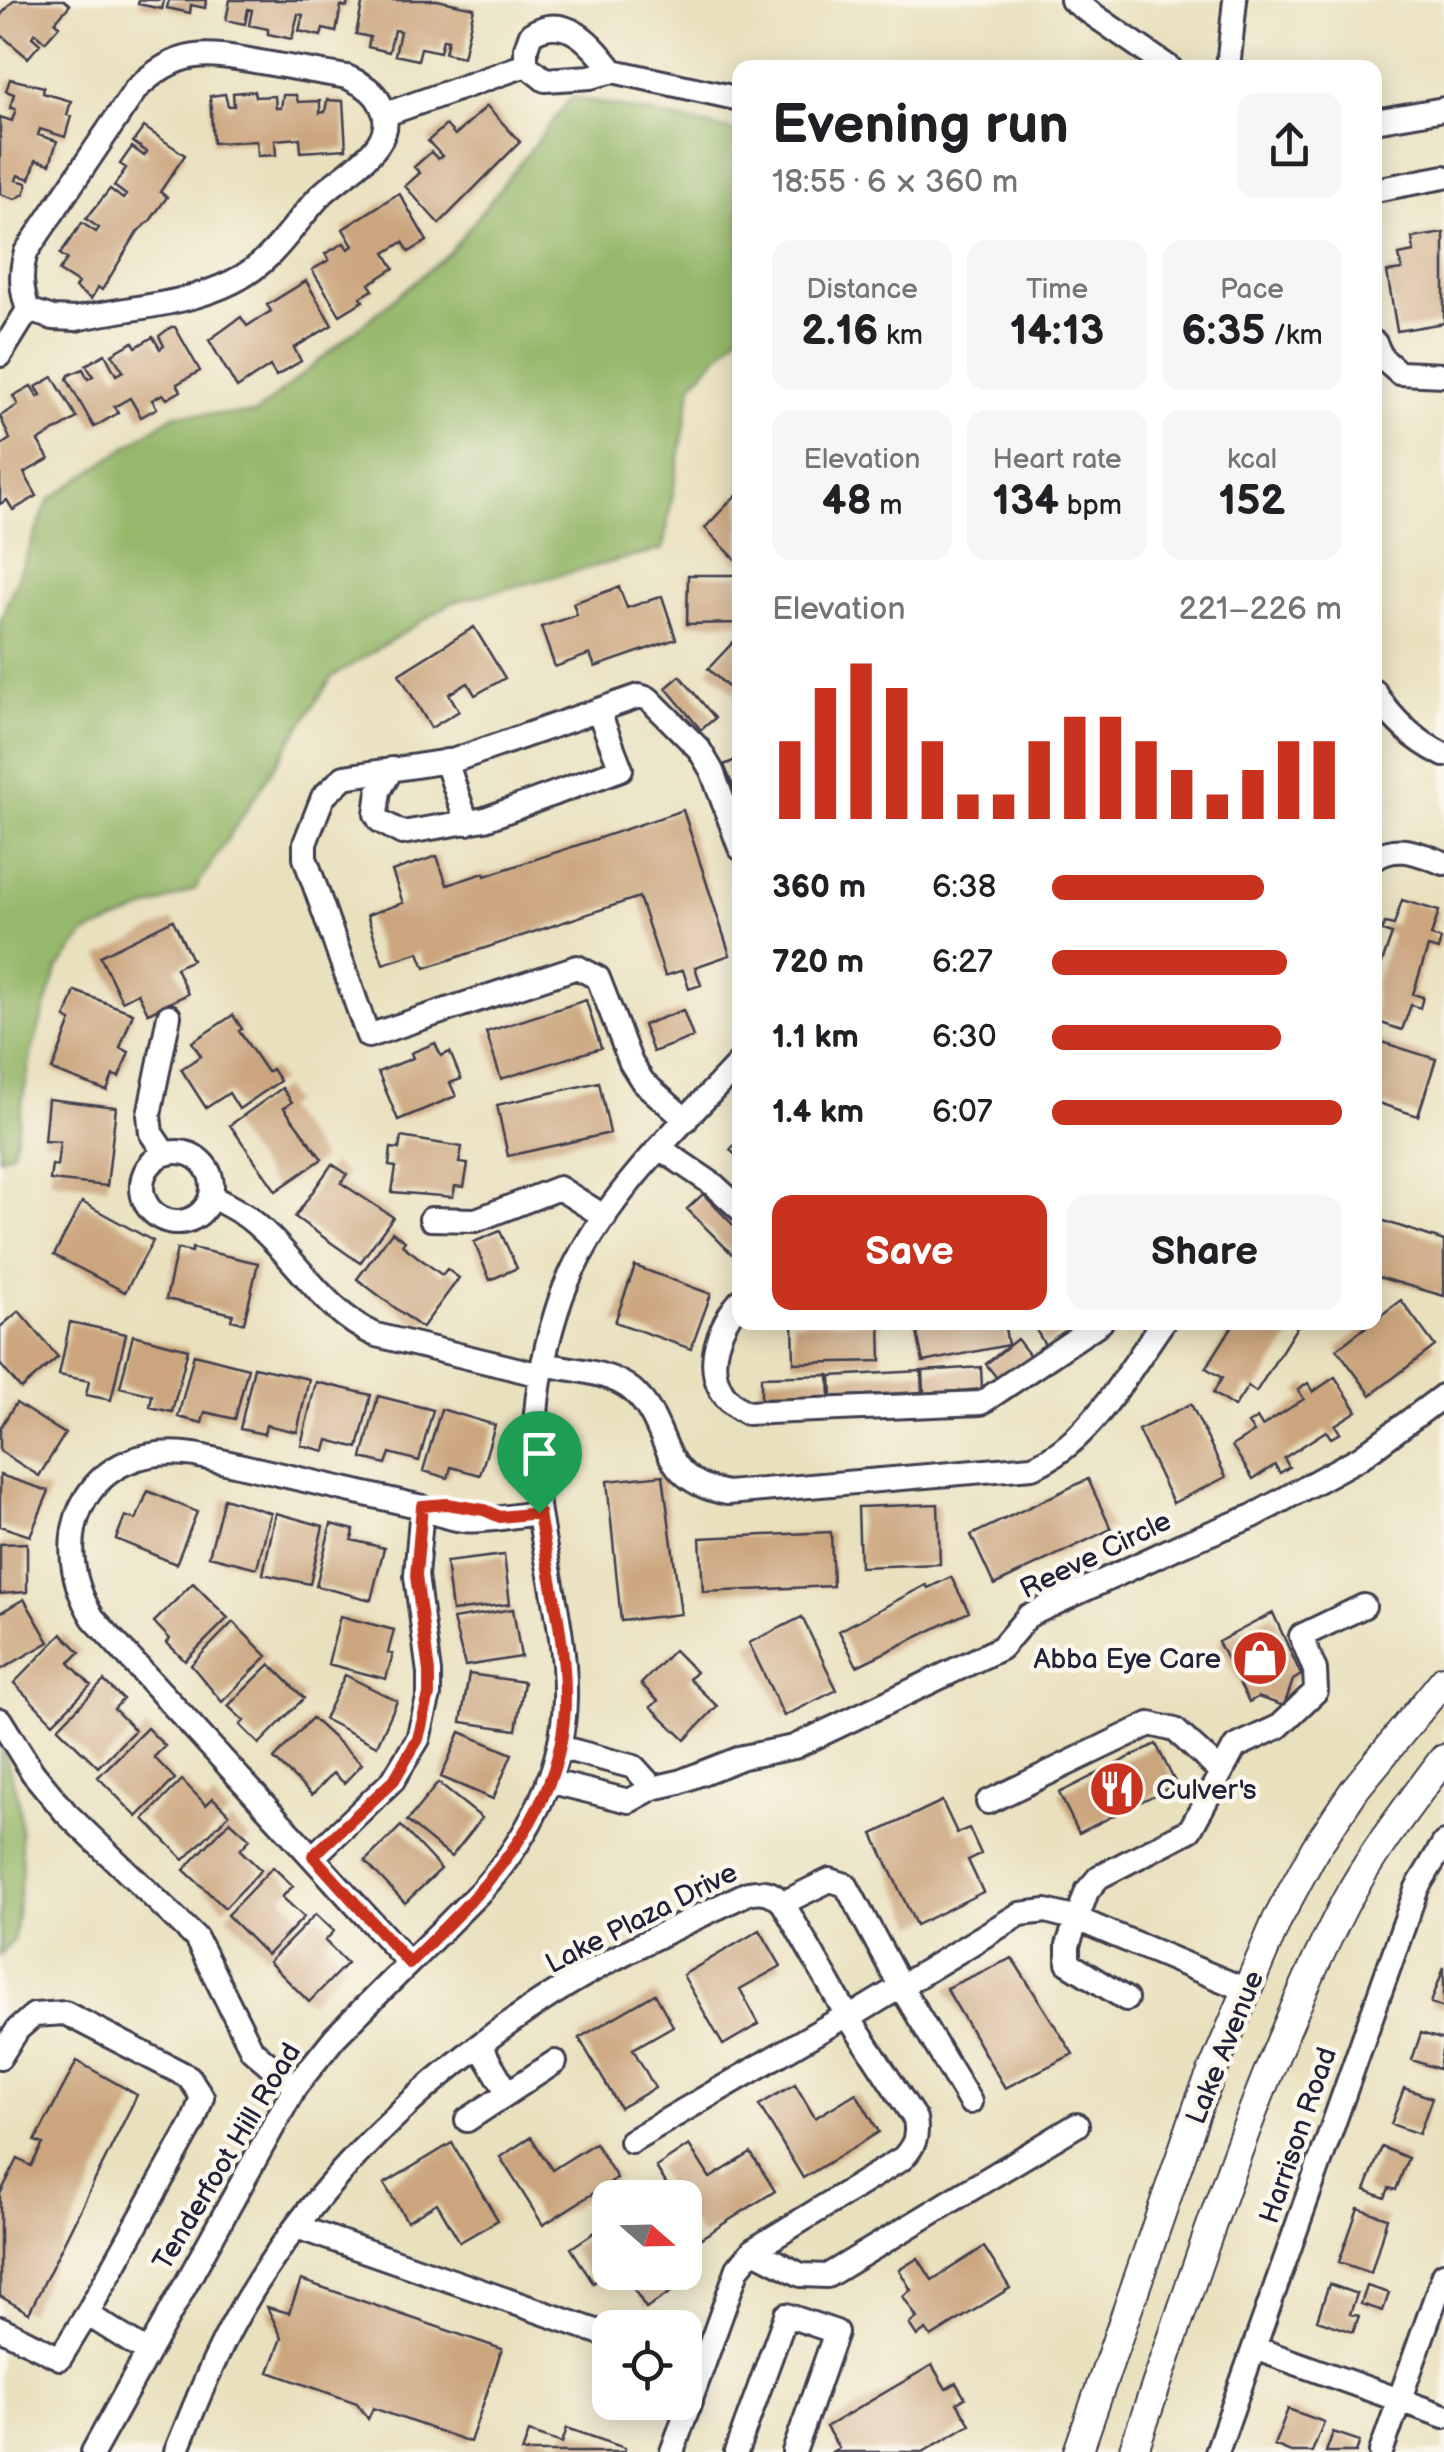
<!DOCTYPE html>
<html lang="en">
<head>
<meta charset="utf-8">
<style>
	:root { --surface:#fff; --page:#f6f6f6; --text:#202124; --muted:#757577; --accent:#c8321e }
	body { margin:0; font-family:"Balsamiq Sans",sans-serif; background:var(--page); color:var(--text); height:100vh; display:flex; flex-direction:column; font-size:38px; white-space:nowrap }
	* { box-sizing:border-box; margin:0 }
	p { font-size:32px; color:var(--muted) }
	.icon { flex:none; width:55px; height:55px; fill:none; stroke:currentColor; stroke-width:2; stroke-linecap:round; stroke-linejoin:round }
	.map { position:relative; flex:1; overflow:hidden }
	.details { position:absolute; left:732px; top:60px; width:650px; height:1270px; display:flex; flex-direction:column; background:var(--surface); border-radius:20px; box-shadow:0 5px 25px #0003 }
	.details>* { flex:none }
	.needle { width:65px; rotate:110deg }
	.controls { position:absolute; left:592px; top:2180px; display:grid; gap:20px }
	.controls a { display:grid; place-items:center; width:110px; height:110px; border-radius:20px; background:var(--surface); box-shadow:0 5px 25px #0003; font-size:50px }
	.pin { position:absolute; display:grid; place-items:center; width:85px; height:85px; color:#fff; margin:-102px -42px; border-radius:50% 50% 50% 0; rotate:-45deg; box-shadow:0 0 10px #0007 }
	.pin .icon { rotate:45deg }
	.round { display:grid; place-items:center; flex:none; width:105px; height:105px; border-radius:20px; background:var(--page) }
	.headline { display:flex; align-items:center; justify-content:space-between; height:170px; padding:0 40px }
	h1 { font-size:55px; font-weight:800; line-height:75px }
	.metrics { display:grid; grid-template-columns:repeat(3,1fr); gap:15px; height:170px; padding:10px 40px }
	.metrics div { display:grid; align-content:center; border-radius:20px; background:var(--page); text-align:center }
	.metrics b { font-size:42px; font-weight:800 }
	.metrics small { font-size:28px; font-weight:400 }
	.metrics p { font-size:28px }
	.chart { height:280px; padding:20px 40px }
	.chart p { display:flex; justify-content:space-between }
	.chart svg { width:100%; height:180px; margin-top:10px; stroke:var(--accent); stroke-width:6 }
	.action { display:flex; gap:20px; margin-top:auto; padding:20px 40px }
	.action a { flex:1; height:115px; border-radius:20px; background:var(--accent); color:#fff; font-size:40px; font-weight:800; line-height:115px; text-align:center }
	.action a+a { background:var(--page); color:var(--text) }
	ul { padding:0 40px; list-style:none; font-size:32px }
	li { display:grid; grid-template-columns:160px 120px 1fr; align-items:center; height:75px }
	li i { height:25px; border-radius:12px; background:var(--accent) }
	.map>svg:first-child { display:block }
	.forest { fill:#96b86b; stroke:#5c6d53; stroke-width:2.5 }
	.building { fill:#cba57e }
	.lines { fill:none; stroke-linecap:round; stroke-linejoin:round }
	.minor-casing { stroke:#403e4e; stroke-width:28 }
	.major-casing { stroke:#403e4e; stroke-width:32 }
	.minor { stroke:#fff; stroke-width:22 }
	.major { stroke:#fff; stroke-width:28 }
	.route-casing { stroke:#fff; stroke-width:20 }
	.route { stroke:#c8321e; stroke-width:12 }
	.labels { text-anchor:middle; stroke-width:9; stroke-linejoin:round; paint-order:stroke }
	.street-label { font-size:28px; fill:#22223b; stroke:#fbf7ec }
	.poi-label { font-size:28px; fill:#22223b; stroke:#fbf7ec; text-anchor:end }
</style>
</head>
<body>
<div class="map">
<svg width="1444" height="2452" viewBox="0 0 1444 2452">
	<rect width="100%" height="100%" fill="#fbf7ec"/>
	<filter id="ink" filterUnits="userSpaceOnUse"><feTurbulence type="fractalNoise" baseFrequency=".01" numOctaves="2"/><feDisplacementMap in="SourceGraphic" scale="20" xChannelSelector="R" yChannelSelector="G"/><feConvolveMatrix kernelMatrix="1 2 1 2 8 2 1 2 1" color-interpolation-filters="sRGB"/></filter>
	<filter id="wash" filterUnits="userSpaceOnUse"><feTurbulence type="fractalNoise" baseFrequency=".0048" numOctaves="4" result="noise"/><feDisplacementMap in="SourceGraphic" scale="40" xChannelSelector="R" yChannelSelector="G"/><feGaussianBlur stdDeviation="2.25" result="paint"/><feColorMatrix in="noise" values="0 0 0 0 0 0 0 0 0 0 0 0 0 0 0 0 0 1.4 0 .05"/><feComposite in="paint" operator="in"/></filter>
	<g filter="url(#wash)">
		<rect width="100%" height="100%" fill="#e9e0bd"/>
		<path class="forest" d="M572,97L740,132V332L692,384L663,549L453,602L332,677L195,889L85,934L57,970L32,1051L13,1151L0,1158V621L49,500L175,414H255L449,253Z
			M0,1745L3,1747L19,1802L22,1870L14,1938L0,1956Z"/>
		<g id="blocks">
			<path class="building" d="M14,0H64L70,5L55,22L59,26L45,42L35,33L32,37L40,44L28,58L0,34V16Z
				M139,0H164L162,9L138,4Z
				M169,0H206L205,8L191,5L190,13L167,8Z
				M230,0H348L347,7L341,6L336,32L323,29L321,36L299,31L303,15L298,14L292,39L268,34V29L249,25L252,10L248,9L245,24L226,20Z
				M363,0H437L474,8L463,57L445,53L448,40L443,39L440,52L421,48L418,60L395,55L400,31L394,30L389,52L368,47L370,37L356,34Z
				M10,79L44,87L43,93L71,101L67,115L71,116L65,137L40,129L38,135L57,141L50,164L36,160L30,179L18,175L16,180L27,183V186L24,194L15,199L0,194V117L12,121L16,109L10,108L14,94L6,91Z
				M254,91L255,97L275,96L276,108H281L283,95H296L298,102L320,101V113L325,112L327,100L343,101L346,149L301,152L300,138L275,140L276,155L258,156L257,141L213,143L210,96L225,94L228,106H234L233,93Z
				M487,106L520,142L439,224L405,186L420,173L414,167L431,152L438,159L442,156L428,141L446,125L455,135Z
				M144,127L185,155L160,192L167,197L150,221L138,231L102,290L98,287L91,299L75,288L78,283L59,271L67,259L60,254L82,223L96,232L99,228L86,219L110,189L123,199L126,195L114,186L126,168L120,164L132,147L144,156L147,152L133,142Z
				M399,193L427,241L409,252L403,242L385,253L394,268L369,284L373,290L361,297L363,301L340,315L312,270L329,260L325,254L344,243L348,249L353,246L343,229Z
				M1444,233V323L1397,331L1387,272L1402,270L1399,255L1414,252L1412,238Z
				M306,281L332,325L294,348L301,361L276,376L270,366L237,388L209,340L241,317L247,326L271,311L267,305Z
				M171,327H175L200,371L177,384L181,391L167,399L163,394L152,400L157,408L141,417L130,398L114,407L118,413L94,427L67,379L69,375L83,369L88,379L93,376L86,365L105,354L116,375L123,371L112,354L133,342L136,347L153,337L160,349L164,346L159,336Z
				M53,377L77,418L38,441L49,459L24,473L37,496L13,510L7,500L0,504V446L10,439L0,416L18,405L13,396L31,386L38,397L41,395L36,387Z
				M736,495L740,499V564L705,528Z
				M688,575H740V623L687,624Z
				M619,587L627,608L662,596L676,639L595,667L590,654L555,667L541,627L577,615L573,603Z
				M474,627L505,678L475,695L468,683L449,694L459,711L431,728L399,674Z
				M740,635V698L708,669Z
				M680,676L715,718L701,730L666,688Z
				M740,758V802L724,765Z
				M683,810L730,955L695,967L701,985L689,989L683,970L665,976L639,897L425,968L419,952L383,964L367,915L403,903L392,871L437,856L447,885L484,873L485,876Z
				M1402,900L1439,911L1431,936L1441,939L1438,950L1428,947L1413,994L1423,997L1420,1008L1411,1005L1402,1030L1375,1021V983L1392,934L1382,931L1385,923L1394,925Z
				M173,920L192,960L176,968L188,994L148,1013L138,993L122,1001L100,956Z
				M75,991L133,1013L120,1048L129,1052L119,1077L113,1075L107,1091L52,1070L71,1021L65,1018Z
				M586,1000L601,1048L501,1079L486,1032Z
				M683,1010L693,1037L653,1052L643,1025Z
				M233,1015L242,1029L239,1031L267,1072L272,1069L280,1081L239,1109L229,1093L206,1108L181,1069L201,1056L192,1042Z
				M1375,1040L1436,1059L1418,1116L1375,1102Z
				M435,1043L441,1056L450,1052L461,1079L450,1083L456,1096L398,1120L378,1072L413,1058L411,1053Z
				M599,1082L610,1133L508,1156L497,1105Z
				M282,1088L292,1102L284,1108L322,1159L276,1191L230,1125Z
				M48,1099L116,1107L107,1186L50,1180L52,1165L57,1166L60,1142L44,1141Z
				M401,1137L462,1147L459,1163L468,1164L464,1187L455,1186L453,1197L392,1192L396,1167L389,1166L391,1148L399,1149Z
				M740,1139V1159L730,1150Z
				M332,1164L347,1174L341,1183L393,1217L360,1263L295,1217Z
				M703,1194L740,1232V1246L732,1254L687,1209Z
				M82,1202L153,1241L125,1292L54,1255Z
				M1375,1218L1444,1241V1296L1375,1276Z
				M500,1231L517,1268L490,1280L474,1242Z
				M392,1232L405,1241L402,1245L442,1275L447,1269L459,1278L422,1328L357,1279Z
				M192,1248L258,1263L244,1323L231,1320L233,1314L166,1299L177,1249L192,1252Z
				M635,1266L711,1294L691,1349L615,1322Z
				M1401,1300L1435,1346L1371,1395L1337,1349Z
				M19,1311L58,1357L21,1389L0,1364V1327Z
				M70,1322L126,1334L111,1400L86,1395L89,1381L59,1375Z
				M793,1322H880L881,1361L794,1363Z
				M915,1322H1004L1008,1345L923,1362Z
				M1044,1322H1085L1045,1345L1035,1328Z
				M1235,1322H1300L1256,1392L1248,1386L1234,1407L1213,1393L1222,1378L1206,1368Z
				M133,1335L188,1349L172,1412L150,1407L152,1395L120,1387Z
				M1017,1339L1031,1357L1000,1382L986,1364Z
				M194,1354L248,1368L235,1419L205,1412L202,1423L178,1417Z
				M254,1367L309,1379L297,1432L266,1425L264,1434L240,1429Z
				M981,1367L982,1389L924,1394L923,1371Z
				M921,1371L922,1392L832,1397L831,1376Z
				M829,1375L830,1399H761V1377Z
				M1335,1377L1357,1411L1335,1425L1340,1433L1331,1438L1326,1431L1284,1458L1289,1467L1280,1473L1275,1465L1253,1479L1232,1446L1254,1432L1248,1424L1257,1418L1262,1426L1304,1399L1298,1390L1308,1383L1313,1392Z
				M316,1382L371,1395L358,1448L328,1440L325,1451L301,1445Z
				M378,1396L433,1410L419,1461L390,1453L386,1464L362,1458Z
				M16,1403L65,1434L39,1476L0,1451V1428Z
				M1191,1404L1226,1477L1173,1503L1138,1430Z
				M441,1409L495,1425L480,1475L451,1467L448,1478L423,1471Z
				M0,1475L49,1491L30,1536L0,1526Z
				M663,1475L681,1614L621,1621L607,1481Z
				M1088,1479L1111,1529L994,1585L971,1535Z
				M148,1491L197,1512L176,1564L116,1539L125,1516L136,1520Z
				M224,1498L271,1513L257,1568L209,1556Z
				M938,1504L940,1564L860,1567L858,1507Z
				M276,1513L323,1526L310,1584L263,1574Z
				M331,1524L354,1530L352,1540L384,1548L371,1600L316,1586Z
				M831,1532L833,1586L703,1592L700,1538Z
				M27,1543V1592L0,1594V1544Z
				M504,1555L510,1604L452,1611L446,1562Z
				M951,1577L969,1612L857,1666L839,1631L926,1585L928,1588Z
				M193,1583L228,1618L185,1661L167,1643L170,1639L154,1622Z
				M24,1599L49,1642L0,1670V1613Z
				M513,1609L521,1657L465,1666L453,1619Z
				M1273,1613L1301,1675L1293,1680L1284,1706L1258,1697L1249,1702L1218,1642Z
				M340,1616L394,1630L388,1653L393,1654L386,1679L328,1664Z
				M802,1617L837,1690L784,1716L749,1643Z
				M233,1622L267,1656L222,1702L191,1665Z
				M62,1634L80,1652L69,1663L91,1685L53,1723L14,1683Z
				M674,1650L696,1672L689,1679L717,1706L685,1740L651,1707L658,1701L641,1684Z
				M270,1664L304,1698L259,1744L240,1725L244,1721L228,1706Z
				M469,1674L524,1682L516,1730L461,1722Z
				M345,1675L397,1701L377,1746L324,1719Z
				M104,1681L123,1699L114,1709L135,1730L98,1767L58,1728Z
				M312,1718L362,1764L344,1783L333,1773L312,1795L274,1759Z
				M147,1728L165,1746L154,1757L175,1779L137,1817L98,1777Z
				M460,1732L512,1754L493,1799L441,1777Z
				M1156,1744L1176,1784L1079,1833L1059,1793Z
				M182,1780L206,1805L213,1798L229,1814L184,1860L144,1819Z
				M438,1783L482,1818L451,1857L407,1821Z
				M942,1801L957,1833L969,1828L981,1854L968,1860L983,1892L916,1925L873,1834Z
				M230,1821L250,1839L240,1850L261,1870L225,1908L184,1870Z
				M401,1826L441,1869L405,1903L365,1861Z
				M273,1867L293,1886L282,1897L304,1917L267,1955L227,1915Z
				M316,1914L334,1931L325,1941L347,1963L309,2002L269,1962Z
				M760,1930L781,1966L740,1989L759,2024L723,2045L683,1975Z
				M1012,1958L1073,2054L1005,2088L946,1988Z
				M1444,1967V2008L1431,2003Z
				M655,1994L673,2026L633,2049L655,2088L620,2108L579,2038Z
				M1421,2033L1444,2040L1439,2069L1412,2060Z
				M77,2061L137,2095L29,2313L0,2296V2194L18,2159L31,2166L43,2144L35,2141Z
				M795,2084L815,2118L856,2093L879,2132L803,2178L759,2105Z
				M1404,2088L1432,2098L1419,2134L1391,2124Z
				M531,2137L552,2170L595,2143L617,2178L543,2225L500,2157Z
				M452,2143L498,2220L460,2242L437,2203L407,2221L384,2184Z
				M689,2145L710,2178L751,2153L775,2191L701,2238L685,2213V2198H675L656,2167Z
				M1382,2147L1408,2158L1396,2190L1389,2188L1385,2198L1365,2190Z
				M1358,2208L1387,2218L1371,2273L1339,2262Z
				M610,2222V2272L593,2283L571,2248Z
				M984,2247L1010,2288L931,2337L926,2330L917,2336L909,2324L917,2318L903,2296L911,2290L899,2270L918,2258L932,2280Z
				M623,2272H679L685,2283L646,2308Z
				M301,2280L502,2349L470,2442L373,2408L368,2419L357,2403L269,2372L282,2338L267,2307L289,2313Z
				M1329,2284L1357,2294L1350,2314L1359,2316L1353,2332L1317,2320Z
				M1367,2286L1389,2293L1383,2311L1361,2304Z
				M932,2365L946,2389L956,2383L965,2398L957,2403L970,2424L923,2452H831L839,2448L826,2427Z
				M1288,2409L1324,2422L1312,2452H1291L1274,2445Z
				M567,2428L625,2448L624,2452H522L529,2432L562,2443Z
				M1333,2432L1360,2441L1356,2452H1326Z"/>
		</g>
	</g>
	<g filter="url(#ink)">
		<use href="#blocks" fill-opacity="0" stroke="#403e4e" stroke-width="2.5"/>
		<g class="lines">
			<g class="minor-casing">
				<path id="minor" d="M1072,0L1170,68
					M1228,68L1235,0
					M613,71C592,44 566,12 531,34L526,48V65L545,80L590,77L613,71L740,99
					M386,114L526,65
					M1375,121L1444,109
					M1375,190L1444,177
					M1375,343L1382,358L1399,373L1444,375
					M0,355L28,310C21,289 20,273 26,252L136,89C178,48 205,52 260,62C289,67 318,72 347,77C362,84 374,90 381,105C403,146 340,174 318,198C289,230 272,263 232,282C184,306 127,307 76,319L53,318L28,310
					M1375,692C1391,719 1416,741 1444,755
					M446,761L467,823
					M392,769L379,791L376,814L380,821L402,833L485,819L621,769L598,710
					M1375,858C1399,843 1419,854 1444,863
					M686,1120L643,1082L631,1063L598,978L577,967L368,1036L305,858V843L323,797L344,777L455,760L639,696L649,699L699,749L712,771L740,848
					M661,1149L714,1185L740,1209
					M142 1187a35 35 0 1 1 70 0a35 35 0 1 1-70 0Z
					M165,1154L151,1133L149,1115L169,1016
					M211,1196C224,1204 239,1210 251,1220C296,1256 322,1311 376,1335L541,1375
					M431,1219L476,1220L559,1188L605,1217
					M740,1301C711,1335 698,1389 747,1413L981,1403L1101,1322
					M543,1364C571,1370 609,1371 632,1390C675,1428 653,1479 727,1493L1032,1467C1089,1445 1128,1371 1163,1322
					M0,1720L33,1773L66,1813L196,1938L252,2050L295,2087
					M559,1747L634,1767L653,1788
					M548,1781L629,1801L653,1788L679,1782L743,1757L794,1747L1001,1648L1028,1616L1036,1612L1181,1545L1253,1516L1361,1457L1444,1395
					M988,1802L1150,1724L1175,1730L1221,1772
					M313,1857L393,1780L418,1739L429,1695V1673L416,1576L422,1507
					M783,1903L830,1880L846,1885L901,1987L970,2102
					M409,1963L93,1618C41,1533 91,1439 195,1455L422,1507C468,1530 490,1518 539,1513
					M1126,1999L1068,1963V1945L1087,1891L1099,1877L1190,1830L1235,1747L1278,1727L1316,1691L1315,1670L1301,1636L1364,1606
					M849,2018L1020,1914L1046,1911L1077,1919L1246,1990
					M480,2046L508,2093
					M0,2057L18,2029L34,2015L65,2013L189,2077L202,2097L193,2123L87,2314L147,2352
					M467,2120L555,2062
					M631,2141L847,2015
					M297,2227L610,2336
					M753,2250L801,2275L827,2276L1077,2125
					M0,2328L60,2358L87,2314
					M1254,2348L1444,2416
					M93,2452L295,2087L335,2037L483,1889C529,1837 563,1770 565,1699C567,1625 539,1548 535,1474C532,1418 540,1363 557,1310C587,1212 672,1135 740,1062
					M176,2452C195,2405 214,2357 239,2313C313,2183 426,2075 551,1995C614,1955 681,1925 748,1893C764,1890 771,1891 783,1903L847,2015L915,2119C918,2136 915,2145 903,2158L753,2250L738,2268L672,2452
					M736,2452L786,2315L836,2332L794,2452
					M1217,2452L1417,1888L1444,1843
					M1381,2452L1444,2274"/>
			</g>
			<g class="major-casing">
				<path id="major" d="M1078,2452L1200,2101L1277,1920L1315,1849L1355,1789L1444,1680
					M1133,2452C1198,2268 1255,2077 1345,1903C1373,1851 1409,1805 1444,1758"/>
			</g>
			<use href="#minor" class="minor"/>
			<use href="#major" class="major"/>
		</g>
	</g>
	<g class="lines" filter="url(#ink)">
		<g class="route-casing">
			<path id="route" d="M447,1504L484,1510L500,1517L539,1513C548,1572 565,1634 565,1694C567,1811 485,1888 409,1963L313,1856L394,1780L418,1739L429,1695V1672L416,1576L422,1506Z"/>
		</g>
		<use href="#route" class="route"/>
	</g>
	<defs>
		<g id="shop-disc" transform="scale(2.875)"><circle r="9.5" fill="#c8321e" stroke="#fbf7ec"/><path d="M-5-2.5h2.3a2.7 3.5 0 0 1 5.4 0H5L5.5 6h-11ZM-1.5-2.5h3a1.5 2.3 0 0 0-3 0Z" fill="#fff"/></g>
		<g id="restaurant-disc" transform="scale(2.875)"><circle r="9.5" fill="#c8321e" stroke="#fbf7ec"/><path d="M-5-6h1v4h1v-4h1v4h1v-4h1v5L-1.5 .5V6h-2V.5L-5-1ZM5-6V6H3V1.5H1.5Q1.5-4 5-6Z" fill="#fff"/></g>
	</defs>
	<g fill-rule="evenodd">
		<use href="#shop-disc" x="1260" y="1658"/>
		<use href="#restaurant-disc" x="1117" y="1789"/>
	</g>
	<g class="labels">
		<g class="street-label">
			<text transform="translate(1095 1554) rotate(-26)" y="10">Reeve Circle</text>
			<text transform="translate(641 1917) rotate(-27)" y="10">Lake Plaza Drive</text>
			<text transform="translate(1224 2047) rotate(-68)" y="10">Lake Avenue</text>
			<text transform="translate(1297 2135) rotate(-71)" y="10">Harrison Road</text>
			<text transform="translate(226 2156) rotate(-59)" y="10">Tenderfoot Hill Road</text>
		</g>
		<g class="poi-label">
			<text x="1221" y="1668">Abba Eye Care</text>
			<text x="1156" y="1799" text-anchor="start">Culver's</text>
		</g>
	</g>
</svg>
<div class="controls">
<a><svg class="needle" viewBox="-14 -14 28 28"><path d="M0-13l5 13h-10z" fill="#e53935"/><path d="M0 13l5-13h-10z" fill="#757577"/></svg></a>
<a><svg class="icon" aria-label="locate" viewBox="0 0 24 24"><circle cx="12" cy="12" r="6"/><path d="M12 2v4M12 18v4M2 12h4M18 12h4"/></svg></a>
</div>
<div class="pin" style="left:539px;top:1513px;background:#1e9e55"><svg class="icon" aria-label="arrive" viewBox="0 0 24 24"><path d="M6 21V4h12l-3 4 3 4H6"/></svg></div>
<section class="details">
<div class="headline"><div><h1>Evening run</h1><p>18:55 · 6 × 360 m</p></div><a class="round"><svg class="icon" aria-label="share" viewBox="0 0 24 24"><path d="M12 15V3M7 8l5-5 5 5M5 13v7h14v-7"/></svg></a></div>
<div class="metrics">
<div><p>Distance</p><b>2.16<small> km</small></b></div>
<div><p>Time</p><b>14:13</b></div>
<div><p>Pace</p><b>6:35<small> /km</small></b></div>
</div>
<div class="metrics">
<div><p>Elevation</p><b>48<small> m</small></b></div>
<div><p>Heart rate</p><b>134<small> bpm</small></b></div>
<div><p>kcal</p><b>152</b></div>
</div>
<div class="chart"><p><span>Elevation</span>221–226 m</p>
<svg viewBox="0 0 160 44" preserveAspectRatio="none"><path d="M5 44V25M15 44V12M25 44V6M35 44V12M45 44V25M55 44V38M65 44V38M75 44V25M85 44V19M95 44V19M105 44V25M115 44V32M125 44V38M135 44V32M145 44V25M155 44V25"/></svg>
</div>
<ul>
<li><b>360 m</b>6:38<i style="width:73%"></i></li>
<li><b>720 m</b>6:27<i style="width:81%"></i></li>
<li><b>1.1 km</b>6:30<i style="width:79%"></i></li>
<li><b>1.4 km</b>6:07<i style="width:100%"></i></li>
</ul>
<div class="action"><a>Save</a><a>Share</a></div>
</section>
</div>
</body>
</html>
